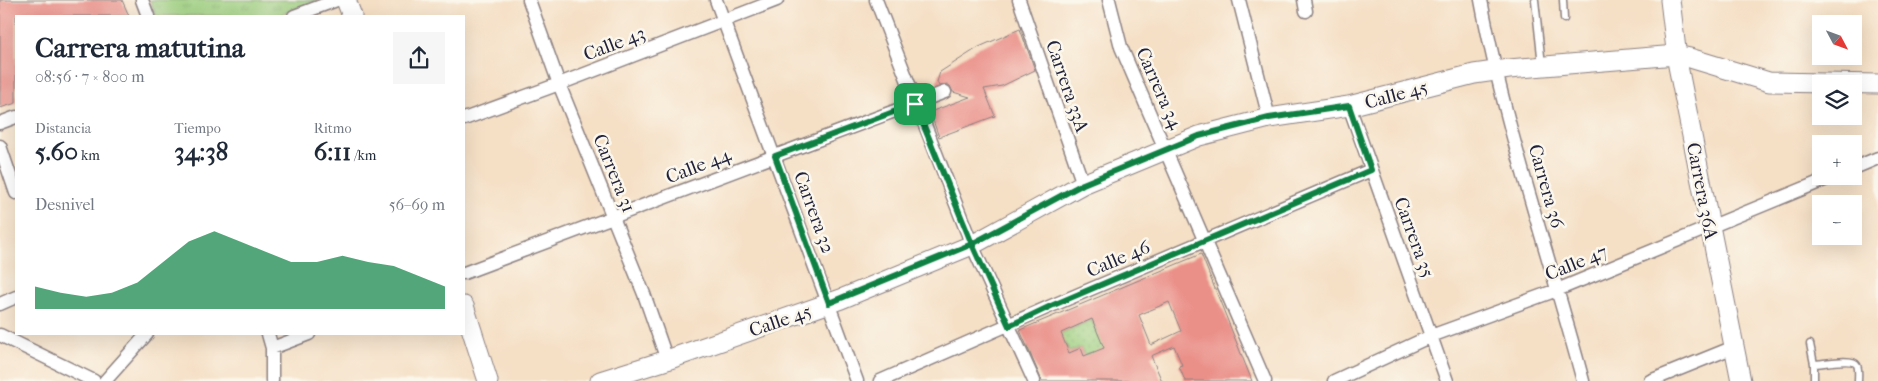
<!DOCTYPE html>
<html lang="es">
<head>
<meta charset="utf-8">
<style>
	:root { --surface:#fff; --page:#f6f6f7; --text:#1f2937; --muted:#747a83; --accent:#0b8043 }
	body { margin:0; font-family:"IM FELL French Canon",serif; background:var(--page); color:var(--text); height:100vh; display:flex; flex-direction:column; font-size:19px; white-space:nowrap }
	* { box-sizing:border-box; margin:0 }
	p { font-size:16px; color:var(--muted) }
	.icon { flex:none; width:28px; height:28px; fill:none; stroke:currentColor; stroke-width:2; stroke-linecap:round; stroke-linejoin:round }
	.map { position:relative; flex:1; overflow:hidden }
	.panel { position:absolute; left:15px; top:15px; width:450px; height:320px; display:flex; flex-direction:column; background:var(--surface); border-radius:0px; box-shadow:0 5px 20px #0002 }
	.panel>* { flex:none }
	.needle { width:32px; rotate:131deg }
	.tools { position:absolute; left:1812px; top:15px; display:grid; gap:10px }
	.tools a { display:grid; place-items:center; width:50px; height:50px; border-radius:0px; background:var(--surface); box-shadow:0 5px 20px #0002; font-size:25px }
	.pin { position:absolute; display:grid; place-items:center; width:42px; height:42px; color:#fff; margin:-21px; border-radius:10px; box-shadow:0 2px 8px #0006 }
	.round { display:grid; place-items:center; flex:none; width:52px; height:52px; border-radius:0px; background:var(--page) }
	.summary { display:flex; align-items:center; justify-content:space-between; height:85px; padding:0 20px }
	h1 { font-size:28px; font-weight:700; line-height:38px }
	.stats { display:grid; grid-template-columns:repeat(3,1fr); gap:8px; height:85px; padding:5px 20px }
	.stats div { display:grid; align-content:center }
	.stats b { font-size:25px; font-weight:700 }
	.stats small { font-size:14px; font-weight:400 }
	.stats p { font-size:14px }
	.chart { height:140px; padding:10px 20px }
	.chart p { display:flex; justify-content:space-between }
	.chart svg { width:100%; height:90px; margin-top:5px; fill:var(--accent); opacity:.7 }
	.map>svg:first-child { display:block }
	.grass { fill:url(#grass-dots); stroke:#5e785c }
	.park { fill:url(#park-tufts); stroke:#5e785c }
	.building { fill:#ea9089; fill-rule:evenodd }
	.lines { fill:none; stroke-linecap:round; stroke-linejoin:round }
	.lane-casing { stroke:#8c8080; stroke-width:9 }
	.street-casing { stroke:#8c8080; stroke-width:15 }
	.secondary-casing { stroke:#8c8080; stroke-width:21 }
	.lane { stroke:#fff; stroke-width:6 }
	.street { stroke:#fff; stroke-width:12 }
	.secondary { stroke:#fff; stroke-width:19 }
	.route-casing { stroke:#fff; stroke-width:10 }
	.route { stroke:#0b8043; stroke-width:6 }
	.labels { text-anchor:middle; stroke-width:5; stroke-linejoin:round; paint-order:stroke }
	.street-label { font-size:19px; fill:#22223b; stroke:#fbf7ec }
</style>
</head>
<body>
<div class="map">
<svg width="1878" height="381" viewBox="0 0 1878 381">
	<defs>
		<pattern id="grass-dots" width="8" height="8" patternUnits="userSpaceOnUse" patternTransform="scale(1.25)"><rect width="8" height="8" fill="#9bce7e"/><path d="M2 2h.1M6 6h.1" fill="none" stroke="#85b16e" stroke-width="1.8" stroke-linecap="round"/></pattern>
		<pattern id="park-tufts" width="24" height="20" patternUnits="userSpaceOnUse" patternTransform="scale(1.25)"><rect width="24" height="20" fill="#9bce7e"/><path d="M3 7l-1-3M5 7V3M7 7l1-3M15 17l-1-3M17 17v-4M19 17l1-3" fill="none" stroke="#85b16e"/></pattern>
	</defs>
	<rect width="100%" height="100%" fill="#fbf7ec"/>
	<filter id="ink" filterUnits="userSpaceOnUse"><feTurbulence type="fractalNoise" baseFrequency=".02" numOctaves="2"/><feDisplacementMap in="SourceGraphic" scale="10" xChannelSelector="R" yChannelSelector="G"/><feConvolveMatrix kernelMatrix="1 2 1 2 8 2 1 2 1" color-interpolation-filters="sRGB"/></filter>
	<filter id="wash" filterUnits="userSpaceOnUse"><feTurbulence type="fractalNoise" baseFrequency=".0096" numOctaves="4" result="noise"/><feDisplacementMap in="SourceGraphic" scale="20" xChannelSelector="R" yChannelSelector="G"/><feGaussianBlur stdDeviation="1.12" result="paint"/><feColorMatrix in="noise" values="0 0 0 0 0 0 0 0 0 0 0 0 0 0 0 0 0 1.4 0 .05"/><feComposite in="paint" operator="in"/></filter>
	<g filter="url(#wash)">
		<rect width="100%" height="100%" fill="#f5dfc5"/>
		<path class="grass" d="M1092,320L1103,346L1111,343L1094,366L1089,353L1084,355L1081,348L1069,352L1066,343L1029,358L1025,348Z"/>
		<path class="park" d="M150,0H319L278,16H156Z"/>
		<g id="blocks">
			<path class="building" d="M0,0H122L129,16H16V103L0,108Z
				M1020,29L1035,70L1002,86L984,89L995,116L939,137L930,112L970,97L953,92L950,86L947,84L939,86L937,82L940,72L979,47Z
				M1201,254L1252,381H1185L1179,366L1182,365L1174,346L1151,356L1162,381H1042L1020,330ZM1169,302L1181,331L1151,345L1139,315ZM1092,319L1104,348L1084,356L1081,348L1069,353L1061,333Z"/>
		</g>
	</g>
	<g filter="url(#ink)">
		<use href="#blocks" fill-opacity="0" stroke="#8c8080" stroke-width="1"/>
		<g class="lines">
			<g class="lane-casing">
				<path id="lane" d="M1535,0L1542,65
					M1563,0L1564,19
					M1810,344L1814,364C1822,364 1853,357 1857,365C1859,369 1858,377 1858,381
					M1814,381V364"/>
			</g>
			<g class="street-casing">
				<path id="street" d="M142,0L148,16
					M529,0L559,84L644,294L667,360
					M716,0L857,381
					M876,0L972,245L1034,381
					M1019,0L1083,184
					M1109,0L1121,47L1265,381
					M1239,0L1269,118
					M1304,0L1306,11
					M1481,0C1505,129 1549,254 1583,381
					M294,16L337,0
					M1349,106L1447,381
					M464,119L559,84L777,0
					M0,123L16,117
					M0,146L16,193
					M1854,168L1878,158
					M464,273L945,92
					M0,304L16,297
					M268,334L272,348V381
					M0,335L94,381
					M272,348L309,334
					M105,381L147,334
					M880,381L1051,306L1371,170
					M1334,381L1431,336L1557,290L1834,176
					M1650,381L1734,347"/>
			</g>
			<g class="secondary-casing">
				<path id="secondary" d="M346,0L352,16
					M1670,0L1678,66L1741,381
					M464,306L488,381
					M600,381L667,360L841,299L972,245L1083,184L1199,136L1269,118L1349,106L1474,74L1509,69L1676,55L1690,58L1769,82L1878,84"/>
			</g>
			<use href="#lane" class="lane"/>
			<use href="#street" class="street"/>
			<use href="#secondary" class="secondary"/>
		</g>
	</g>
	<g class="lines" filter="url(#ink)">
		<g class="route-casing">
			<path id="route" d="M915,104L972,244L1009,326L1051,306L1371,170L1349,106L1269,118L1199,136L1083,184L972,244L829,303L775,156L915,104"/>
		</g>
		<use href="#route" class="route"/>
	</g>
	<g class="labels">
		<g class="street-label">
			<text transform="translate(614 43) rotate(-21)" y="7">Calle 43</text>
			<text transform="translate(1068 86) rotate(71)" y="7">Carrera 33A</text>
			<text transform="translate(1160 88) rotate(66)" y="7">Carrera 34</text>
			<text transform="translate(1396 94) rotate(-15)" y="7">Calle 45</text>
			<text transform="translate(698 165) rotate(-21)" y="7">Calle 44</text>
			<text transform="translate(615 173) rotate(68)" y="7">Carrera 31</text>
			<text transform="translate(1547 186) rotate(74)" y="7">Carrera 36</text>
			<text transform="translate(1703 191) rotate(79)" y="7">Carrera 36A</text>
			<text transform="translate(815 212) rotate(70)" y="7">Carrera 32</text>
			<text transform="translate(1415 237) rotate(70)" y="7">Carrera 35</text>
			<text transform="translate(1118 258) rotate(-23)" y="7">Calle 46</text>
			<text transform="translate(1576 262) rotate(-22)" y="7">Calle 47</text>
			<text transform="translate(780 320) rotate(-19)" y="7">Calle 45</text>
		</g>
	</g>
</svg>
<div class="tools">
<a><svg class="needle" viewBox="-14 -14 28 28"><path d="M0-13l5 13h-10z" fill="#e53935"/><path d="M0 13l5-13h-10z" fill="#747a83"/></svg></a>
<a><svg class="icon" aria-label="layers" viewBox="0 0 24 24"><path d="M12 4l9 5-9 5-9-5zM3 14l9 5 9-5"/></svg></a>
<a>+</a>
<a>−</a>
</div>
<div class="pin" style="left:915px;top:104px;background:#1e9e55"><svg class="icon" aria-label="arrive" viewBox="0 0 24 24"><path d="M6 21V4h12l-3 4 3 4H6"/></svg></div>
<section class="panel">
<div class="summary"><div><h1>Carrera matutina</h1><p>08:56 · 7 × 800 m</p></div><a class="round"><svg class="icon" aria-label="share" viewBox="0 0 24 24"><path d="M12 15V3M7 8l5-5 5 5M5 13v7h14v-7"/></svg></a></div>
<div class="stats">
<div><p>Distancia</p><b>5.60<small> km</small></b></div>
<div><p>Tiempo</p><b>34:38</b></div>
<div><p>Ritmo</p><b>6:11<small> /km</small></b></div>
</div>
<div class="chart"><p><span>Desnivel</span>56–69 m</p>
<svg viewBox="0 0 160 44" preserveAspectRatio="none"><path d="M0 44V33L10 36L20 38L30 36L40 31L50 21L60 11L70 6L80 11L90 16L100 21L110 21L120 18L130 21L140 23L150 28L160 33V44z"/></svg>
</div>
</section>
</div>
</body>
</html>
